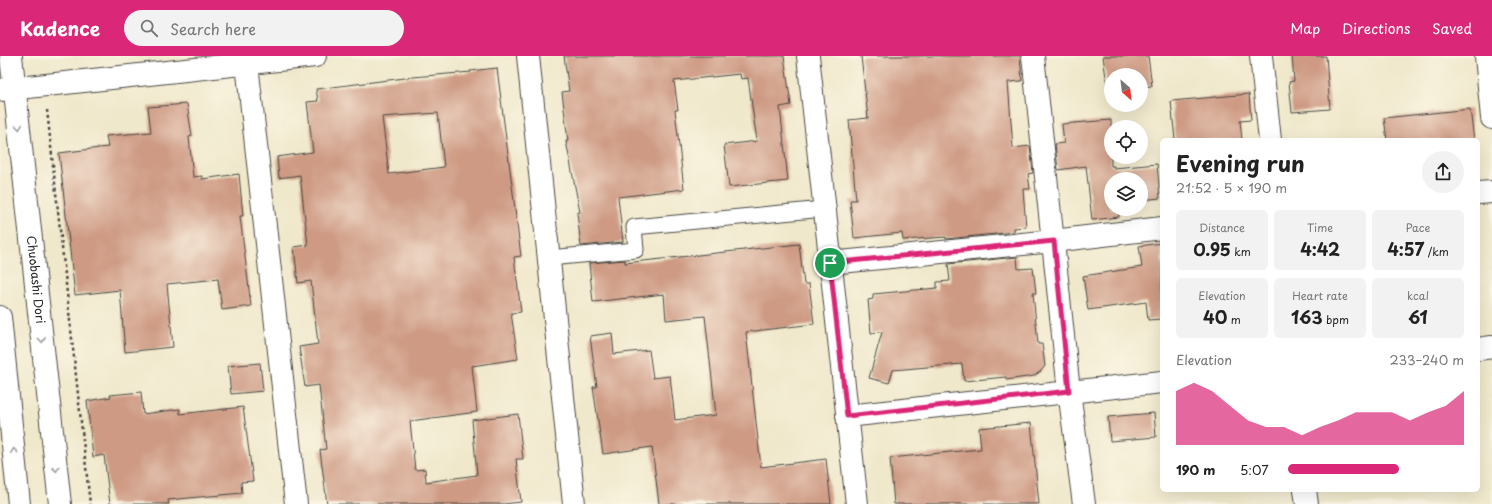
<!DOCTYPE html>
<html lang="en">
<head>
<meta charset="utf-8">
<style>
	:root { --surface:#fff; --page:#f2f2f2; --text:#222; --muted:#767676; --accent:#db2777 }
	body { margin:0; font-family:"Playpen Sans",sans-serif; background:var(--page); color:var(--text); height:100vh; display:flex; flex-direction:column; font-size:15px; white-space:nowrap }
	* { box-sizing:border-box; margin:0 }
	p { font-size:13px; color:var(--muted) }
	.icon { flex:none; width:22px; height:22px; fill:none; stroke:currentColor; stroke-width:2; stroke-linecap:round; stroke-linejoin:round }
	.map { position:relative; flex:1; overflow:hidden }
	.details { position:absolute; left:1160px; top:82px; width:320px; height:354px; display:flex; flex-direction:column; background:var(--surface); border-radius:6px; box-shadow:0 4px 16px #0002 }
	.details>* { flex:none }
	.needle { width:26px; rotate:152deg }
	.controls { position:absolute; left:1104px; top:12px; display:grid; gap:8px }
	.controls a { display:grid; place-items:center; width:44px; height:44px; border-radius:50%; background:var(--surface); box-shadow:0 4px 16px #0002; font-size:20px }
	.pin { position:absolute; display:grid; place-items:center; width:34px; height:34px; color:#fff; margin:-17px; border:2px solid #fff; border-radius:50%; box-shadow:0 1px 4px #0007 }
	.round { display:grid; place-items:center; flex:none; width:42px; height:42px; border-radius:21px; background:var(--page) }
	.overview { display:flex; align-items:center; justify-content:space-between; height:68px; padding:0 16px }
	h1 { font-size:22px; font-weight:700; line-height:30px }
	.stats { display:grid; grid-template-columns:repeat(3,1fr); gap:6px; height:68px; padding:4px 16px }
	.stats div { display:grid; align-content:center; border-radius:6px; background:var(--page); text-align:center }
	.stats b { font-size:17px; font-weight:700 }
	.stats small { font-size:11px; font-weight:400 }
	.stats p { font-size:11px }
	.chart { height:112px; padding:8px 16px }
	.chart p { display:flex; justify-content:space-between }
	.chart svg { width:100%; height:72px; margin-top:4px; fill:var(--accent); opacity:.7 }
	ul { padding:0 16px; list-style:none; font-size:13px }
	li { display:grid; grid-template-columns:64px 48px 1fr; align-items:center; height:30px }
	li i { height:10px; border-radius:5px; background:var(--accent) }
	header { display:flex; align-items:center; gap:24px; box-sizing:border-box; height:56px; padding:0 20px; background:var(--accent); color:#fff }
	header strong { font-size:19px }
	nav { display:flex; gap:22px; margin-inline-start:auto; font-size:14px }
	.search { width:280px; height:36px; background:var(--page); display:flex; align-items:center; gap:10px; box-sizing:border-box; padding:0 14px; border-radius:22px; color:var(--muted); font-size:15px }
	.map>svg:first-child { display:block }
	.building { fill:#ce9a83; fill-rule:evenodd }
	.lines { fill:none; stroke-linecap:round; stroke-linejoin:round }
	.service-casing { stroke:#484743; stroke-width:17 }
	.minor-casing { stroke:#484743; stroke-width:24 }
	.tertiary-casing { stroke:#484743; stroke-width:24 }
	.path { stroke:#484743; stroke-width:2.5; stroke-dasharray:3 3; stroke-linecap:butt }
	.service { stroke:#fff; stroke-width:15 }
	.minor { stroke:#fff; stroke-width:22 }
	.tertiary { stroke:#fff; stroke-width:22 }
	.oneway { stroke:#a0a0a0 }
	.route-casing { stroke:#fff; stroke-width:8 }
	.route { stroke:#db2777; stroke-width:5 }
	.labels { text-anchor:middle; stroke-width:4; stroke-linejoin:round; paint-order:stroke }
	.street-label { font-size:12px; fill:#2b2b2b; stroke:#fcf5e5 }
</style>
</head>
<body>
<header>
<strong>Kadence</strong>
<div class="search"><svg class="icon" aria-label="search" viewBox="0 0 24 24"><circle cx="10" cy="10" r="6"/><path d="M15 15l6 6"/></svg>Search here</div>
<nav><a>Map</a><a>Directions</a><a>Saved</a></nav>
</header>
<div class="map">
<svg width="1492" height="448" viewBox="0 0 1492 448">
	<rect width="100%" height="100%" fill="#fcf5e5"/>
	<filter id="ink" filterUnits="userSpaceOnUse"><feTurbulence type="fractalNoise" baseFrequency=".025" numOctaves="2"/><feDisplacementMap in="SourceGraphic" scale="8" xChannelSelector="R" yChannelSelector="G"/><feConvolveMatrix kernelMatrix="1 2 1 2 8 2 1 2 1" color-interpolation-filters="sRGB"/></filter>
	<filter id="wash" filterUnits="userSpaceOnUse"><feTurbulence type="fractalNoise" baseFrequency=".012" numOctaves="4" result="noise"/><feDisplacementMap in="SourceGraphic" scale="16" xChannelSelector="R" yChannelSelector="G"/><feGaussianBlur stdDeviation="0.9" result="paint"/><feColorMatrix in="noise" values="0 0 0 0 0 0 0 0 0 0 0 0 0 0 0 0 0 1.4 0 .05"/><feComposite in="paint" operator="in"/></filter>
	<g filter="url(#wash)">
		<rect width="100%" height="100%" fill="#efe8cb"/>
		<g id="blocks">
			<path class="building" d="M564,0H784L791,49L780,51L788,125L729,131L724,89L757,85L748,22L741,23L740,18L674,25L678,54H675L684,133L618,141L623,186L581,190L577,157L580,156L566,85H568L562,36L569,35Z
				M861,0H1020L1022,25L1008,26L1013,92L1030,90L1033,117L1028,118L1030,133H1023L1026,171L1014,172V176L946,183V181L903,184L902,177L854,182L850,144H856L849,64L868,62Z
				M1103,0H1148L1152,30L1141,31V19H1111V35L1108,36Z
				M1292,0H1326L1330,53L1292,56L1289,26L1294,25Z
				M497,12L521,200L514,201L521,256L511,257L518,303L472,310L477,356L410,365L415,414L425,413L426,426L477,419L472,364L518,358L523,403H516L521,446L504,448H327L320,394L326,393L319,329L305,331L299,291L318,288L311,225L298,227L294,191L308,189L300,119L279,122L277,101L313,96L307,46L318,45L316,33L413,21L471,16L470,15ZM438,57L444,111L389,118L382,61Z
				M1249,38L1251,64L1240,65L1242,84H1175L1171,45Z
				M187,48L192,80L189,81L193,121L202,120V123L239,118L243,160H240L251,250L222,254L218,223L167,228L173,291L125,296L120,234L75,239L59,97L108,91L106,80L151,76L148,51Z
				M1470,53L1474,84H1387L1384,62Z
				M1111,64V110H1114V112L1157,108L1160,142L1141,144V123H1111V153H1118L1119,161L1092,164L1086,110L1058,114L1055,88L1064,87L1062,68Z
				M1162,187V263L1148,264L1146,246L1088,254L1083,220L1142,211L1139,190Z
				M799,188L804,228H809L814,268L746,276L761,411L826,403L831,448H659L652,391L603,398L593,331H597L590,280L612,277L614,298L649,294L653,322L670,320L675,364L716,359L705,260L666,264L664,238L593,246L589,207L625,204V207Z
				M1017,201L1018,213L1033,212L1036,237H1033L1038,288H1042L1045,310L1041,315L1034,320L1006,324V321L964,325L962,308L893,314L889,327L869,322L882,276L871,277L868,244L873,243V238L937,232V226L950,225L948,208Z
				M260,307L263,335L231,338L228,310Z
				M141,336L143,358L180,353V358L243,351L253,425L241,426L242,437L168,444L169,448H110L104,399L93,401L87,345L111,341L110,339Z
				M1154,357L1156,381L1110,385L1108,361Z
				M1031,367L1039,448H894L890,402L981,393L979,372Z"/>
		</g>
	</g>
	<g filter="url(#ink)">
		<use href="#blocks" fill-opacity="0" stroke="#484743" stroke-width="1"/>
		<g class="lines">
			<g class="service-casing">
				<path id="service" d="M549,202L636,194L634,171L824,153"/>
			</g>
			<g class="minor-casing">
				<path id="minor" d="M528,0L574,448
					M808,0L857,448
					M1033,0L1069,335L1084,448
					M1261,0L1270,84
					M1486,0L1492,62
					M247,8L296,448
					M0,34L315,0
					M1478,137L1492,136
					M830,207L1053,185L1162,172
					M1478,293L1492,291
					M847,360L1162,326
					M1305,434L1307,448"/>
			</g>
			<g class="tertiary-casing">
				<g id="tertiary">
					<path id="s1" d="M11,0L60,448"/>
					<path d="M0,261L19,448"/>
				</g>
			</g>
			<path class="path" d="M47,54L90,448"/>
			<use href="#service" class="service"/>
			<use href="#minor" class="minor"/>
			<use href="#tertiary" class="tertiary"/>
		</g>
		<defs><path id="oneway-chevron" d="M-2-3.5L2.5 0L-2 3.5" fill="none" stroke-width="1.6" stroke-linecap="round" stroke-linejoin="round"/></defs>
		<g class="oneway">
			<use href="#oneway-chevron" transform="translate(19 71) rotate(84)"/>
			<use href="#oneway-chevron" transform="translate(42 284) rotate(84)"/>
			<use href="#oneway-chevron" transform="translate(14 395) rotate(-96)"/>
			<use href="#oneway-chevron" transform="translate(56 413) rotate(84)"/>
		</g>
	</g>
	<g class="lines" filter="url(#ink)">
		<g class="route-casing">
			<path id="route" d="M1054,185L1069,335L847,360L830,207Z"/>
		</g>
		<use href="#route" class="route"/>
	</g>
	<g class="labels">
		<g class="street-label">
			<text dy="4" stroke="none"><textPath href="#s1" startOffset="225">Chuobashi Dori</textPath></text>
		</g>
	</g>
</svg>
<div class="controls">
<a><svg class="needle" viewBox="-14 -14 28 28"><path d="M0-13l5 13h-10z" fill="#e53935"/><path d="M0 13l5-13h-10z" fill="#767676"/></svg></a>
<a><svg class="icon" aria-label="locate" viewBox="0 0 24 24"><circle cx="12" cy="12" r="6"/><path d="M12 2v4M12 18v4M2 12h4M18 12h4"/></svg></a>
<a><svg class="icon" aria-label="layers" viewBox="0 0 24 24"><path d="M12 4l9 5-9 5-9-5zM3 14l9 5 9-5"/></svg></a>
</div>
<div class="pin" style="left:830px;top:207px;background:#1e9e55"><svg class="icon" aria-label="arrive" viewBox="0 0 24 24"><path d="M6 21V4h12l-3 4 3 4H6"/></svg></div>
<section class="details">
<div class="overview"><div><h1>Evening run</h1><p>21:52 · 5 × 190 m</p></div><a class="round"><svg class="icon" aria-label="share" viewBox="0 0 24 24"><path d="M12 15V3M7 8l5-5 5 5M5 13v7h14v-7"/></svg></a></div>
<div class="stats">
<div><p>Distance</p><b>0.95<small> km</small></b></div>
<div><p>Time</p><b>4:42</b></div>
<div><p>Pace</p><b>4:57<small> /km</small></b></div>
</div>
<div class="stats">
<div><p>Elevation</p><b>40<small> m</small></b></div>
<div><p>Heart rate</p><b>163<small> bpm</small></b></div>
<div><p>kcal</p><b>61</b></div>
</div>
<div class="chart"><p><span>Elevation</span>233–240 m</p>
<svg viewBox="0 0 160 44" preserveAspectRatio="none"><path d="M0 44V11L10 6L20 11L30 20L40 29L50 33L60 33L70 38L80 33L90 29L100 24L110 24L120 24L130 29L140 24L150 20L160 11V44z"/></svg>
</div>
<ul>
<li><b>190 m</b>5:07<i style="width:63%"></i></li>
</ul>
</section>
</div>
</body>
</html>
